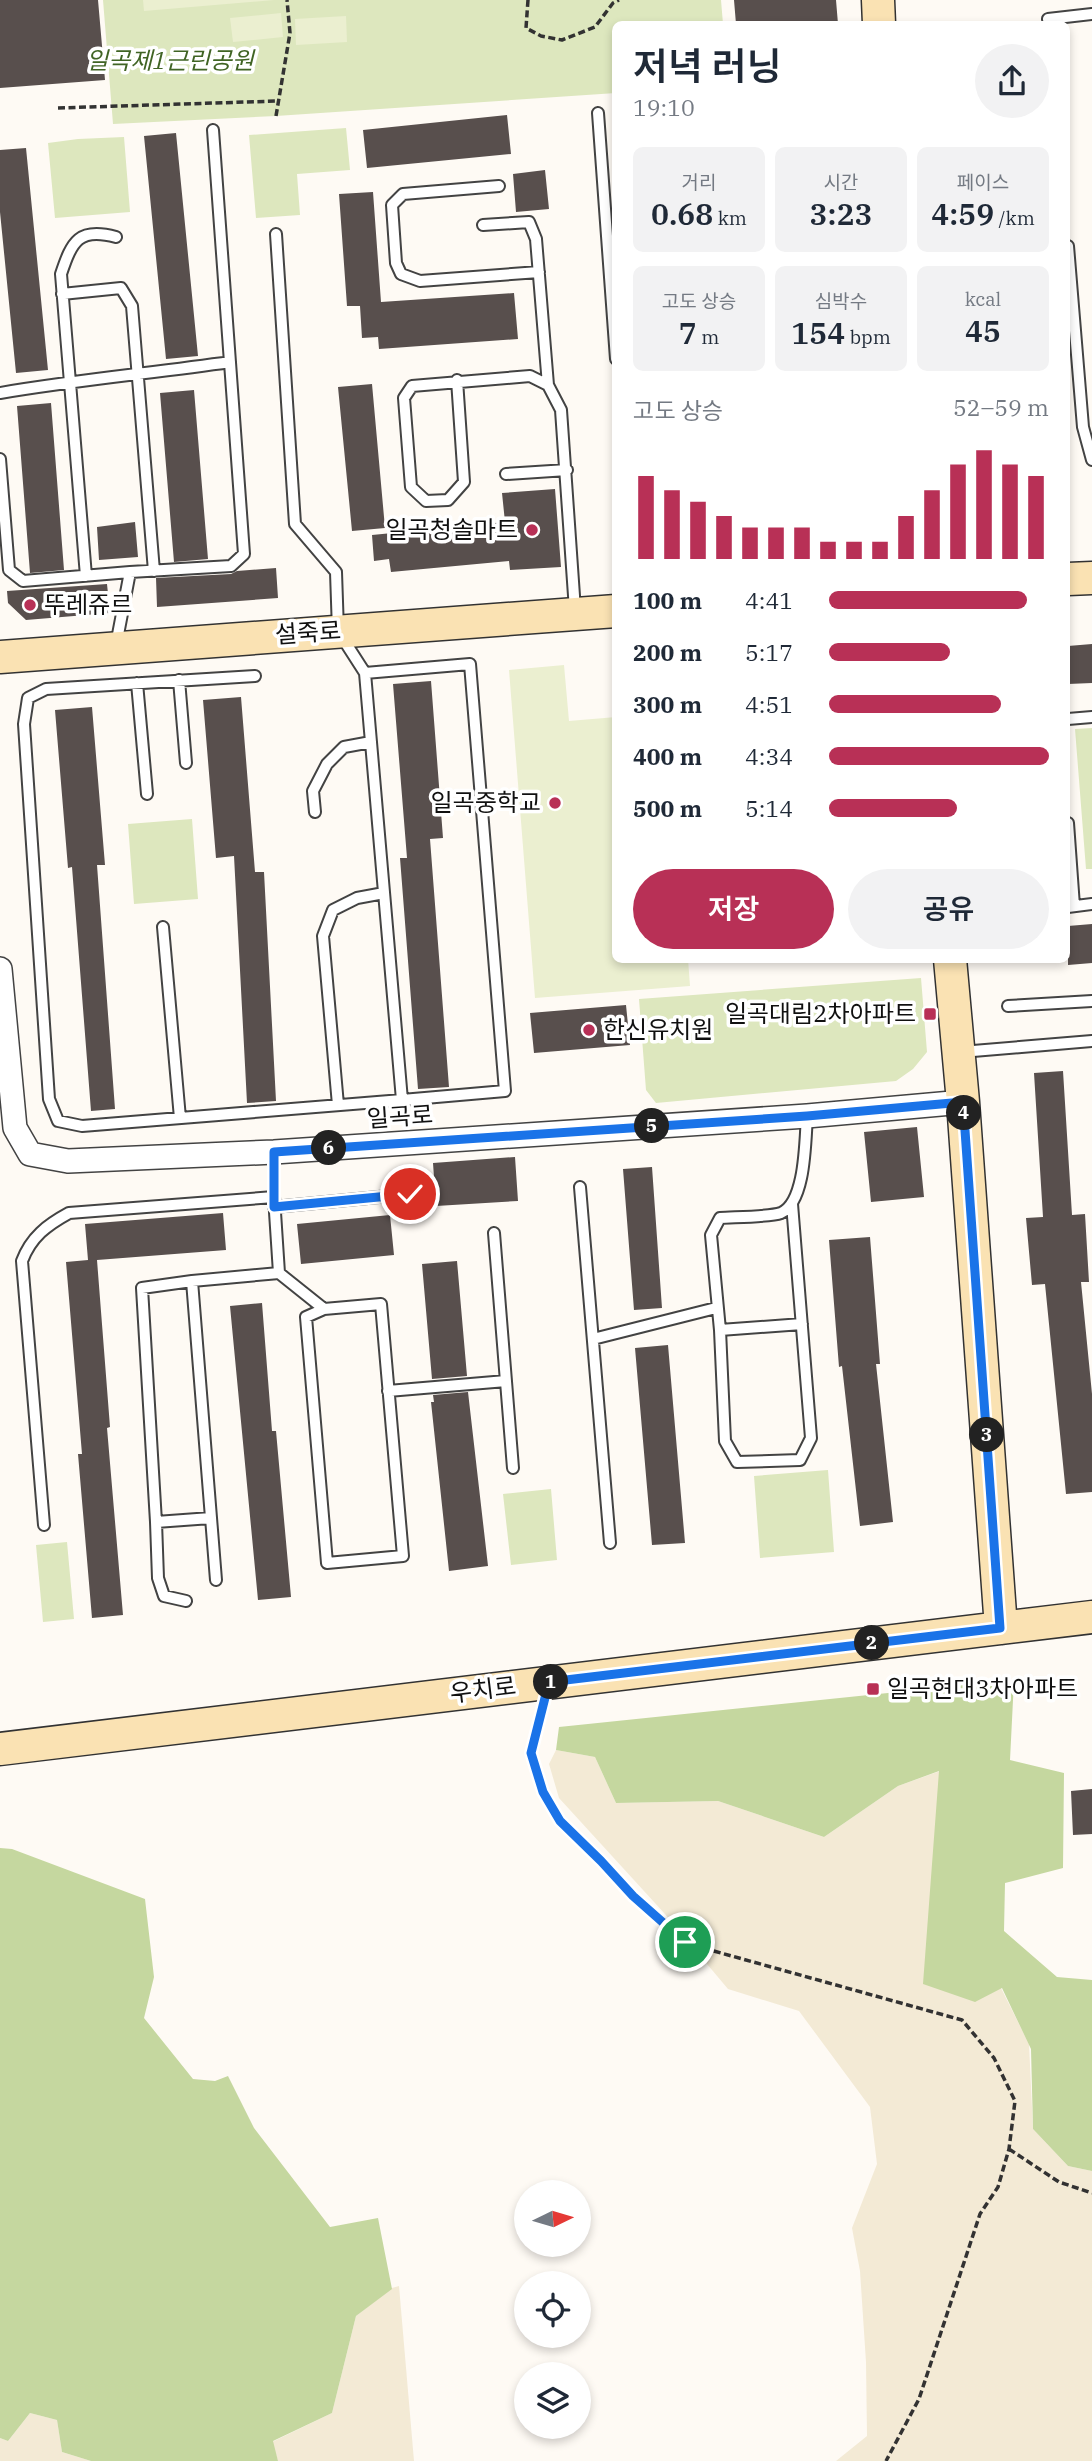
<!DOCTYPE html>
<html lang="ko">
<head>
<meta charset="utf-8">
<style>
	:root { --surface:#fff; --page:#f2f2f3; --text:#1f2937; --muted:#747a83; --accent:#b83056 }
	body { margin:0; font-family:"IBM Plex Serif","Noto Sans KR",serif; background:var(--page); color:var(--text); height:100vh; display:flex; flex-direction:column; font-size:26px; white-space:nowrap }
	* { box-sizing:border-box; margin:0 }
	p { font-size:23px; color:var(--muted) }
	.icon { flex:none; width:38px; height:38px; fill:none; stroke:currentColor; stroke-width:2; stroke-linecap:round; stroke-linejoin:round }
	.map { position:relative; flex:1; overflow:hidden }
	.sheet { position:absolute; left:612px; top:21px; width:458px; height:942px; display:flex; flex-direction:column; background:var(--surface); border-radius:10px; box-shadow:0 4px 10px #0003 }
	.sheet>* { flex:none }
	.needle { width:46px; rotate:85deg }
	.buttons { position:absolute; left:514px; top:2180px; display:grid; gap:14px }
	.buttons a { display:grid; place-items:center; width:77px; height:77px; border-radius:50%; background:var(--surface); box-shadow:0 4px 10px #0003; font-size:35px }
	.pin { position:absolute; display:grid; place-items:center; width:60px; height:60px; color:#fff; margin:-30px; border:4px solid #fff; border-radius:50%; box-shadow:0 2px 7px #0007 }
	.km { position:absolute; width:35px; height:35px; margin:-18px; border-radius:50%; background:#222; color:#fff; font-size:19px; line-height:35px; text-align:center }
	.round { display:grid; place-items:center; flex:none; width:74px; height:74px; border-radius:37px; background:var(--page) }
	.headline { display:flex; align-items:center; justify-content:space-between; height:119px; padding:0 21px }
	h1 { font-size:38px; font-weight:600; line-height:52px }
	.stats { display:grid; grid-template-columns:repeat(3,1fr); gap:10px; height:119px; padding:7px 21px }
	.stats div { display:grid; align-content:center; border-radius:10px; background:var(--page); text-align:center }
	.stats b { font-size:30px; font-weight:600 }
	.stats small { font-size:19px; font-weight:400 }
	.stats p { font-size:19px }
	.chart { height:196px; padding:14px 21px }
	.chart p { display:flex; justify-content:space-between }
	.chart svg { width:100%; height:126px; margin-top:7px; stroke:var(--accent); stroke-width:6 }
	.action { display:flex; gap:14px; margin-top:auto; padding:14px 21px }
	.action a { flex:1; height:80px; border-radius:42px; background:var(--accent); color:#fff; font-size:28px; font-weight:600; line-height:80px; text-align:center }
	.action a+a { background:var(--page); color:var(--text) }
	ul { padding:0 21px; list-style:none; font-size:23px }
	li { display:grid; grid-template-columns:112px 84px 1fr; align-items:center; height:52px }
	li i { height:18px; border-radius:9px; background:var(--accent) }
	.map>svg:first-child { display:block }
	.farmland { fill:#f3ead5 }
	.green { fill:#dde7be }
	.forest { fill:#c5d79f }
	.pitch { fill:#ebefd0 }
	.building { fill:#584f4d }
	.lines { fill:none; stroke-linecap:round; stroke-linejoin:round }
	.lane-casing { stroke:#434343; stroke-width:14 }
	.street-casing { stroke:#434343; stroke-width:26 }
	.secondary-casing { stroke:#323232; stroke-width:35 }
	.path { stroke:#323232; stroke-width:3.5; stroke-dasharray:7 3.5; stroke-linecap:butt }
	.lane { stroke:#fff; stroke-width:10 }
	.street { stroke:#fff; stroke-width:23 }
	.secondary { stroke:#fae2b3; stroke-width:32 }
	.route-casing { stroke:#fff; stroke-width:14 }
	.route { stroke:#1a73e8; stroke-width:9 }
	.poi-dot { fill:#b83056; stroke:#fff; stroke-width:2.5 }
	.labels { text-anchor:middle; stroke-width:7; stroke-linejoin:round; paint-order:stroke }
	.park-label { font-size:24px; font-style:italic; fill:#406424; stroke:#fff }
	.poi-label { font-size:24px; fill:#101010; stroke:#fff; text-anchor:end }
	.street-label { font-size:24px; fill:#101010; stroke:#fff }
</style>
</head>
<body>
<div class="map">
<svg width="1092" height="2461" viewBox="0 0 1092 2461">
	<rect width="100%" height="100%" fill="#fefaf4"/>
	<path class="farmland" d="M556,1750L595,1757L616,1803L718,1801L824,1837L898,1786L940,1771L934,1854L1029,2044L1033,2129L1068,2166L1092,2171V2461H836L867,2436L866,2362L860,2271L852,2228L877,2164L870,2107L799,2011L728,1989L665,1914L559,1798L549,1764Z
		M399,2286L414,2461H278L272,2442L332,2413L356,2316L392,2288Z
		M30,2413L57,2420L62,2452L91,2461H0V2438L8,2441Z"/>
	<path class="green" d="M103,0H721L723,24H616V93L276,116L113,124Z
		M346,128L350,170L297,174L300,215L256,218L249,135Z
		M124,137L130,212L55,218L48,143L78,139Z
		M1092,728V869H1086L1075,729Z
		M192,819L198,899L134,904L128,824Z
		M921,978L927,1052L913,1069L896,1081L656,1103L646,1090L639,999Z
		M828,1470L834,1552L760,1558L754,1476Z
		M551,1489L557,1560L511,1565L503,1494Z
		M67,1542L74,1619L43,1622L36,1545Z"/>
	<path class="forest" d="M1014,1680L1010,1760L1064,1773L1063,1868L1005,1883L1004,1931L1057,1977L1092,1980V2171L1068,2166L1033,2129L1031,2049L1002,1988L975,2002L923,1984L939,1771L898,1786L824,1837L718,1801L616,1803L595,1757L556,1750L559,1727Z
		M0,1848L12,1849L145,1899L154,1977L144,2018L193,2079L215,2081L228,2076L254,2128L330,2227L378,2218L392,2289L356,2316L332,2413L273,2441L278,2461H91L62,2452L57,2420L30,2413L8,2441L0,2438Z"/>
	<path class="pitch" d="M143,0H274L144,11Z
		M281,13L283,37L233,42L230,18Z
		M346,16L347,42L296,45L295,19Z
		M564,665L569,721L616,717V959H688L690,986L535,998L509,670Z"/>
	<path class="building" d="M0,0H98L105,80L0,88Z
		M734,0H836L838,24H736Z
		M507,115L511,154L367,168L363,130Z
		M176,133L198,356L166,359L144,136Z
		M26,148L48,370L16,373L0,212V150Z
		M545,170L549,209L516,212L513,174Z
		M373,192L381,302L514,293L518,339L379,349L378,337L362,338L360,306H347L339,194Z
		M372,384L385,528L352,531L338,387Z
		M194,390L208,559L174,562L160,393Z
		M51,403L64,570L30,573L17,406Z
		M555,489L561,567L510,570L509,561L391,572L389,559L374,561L372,535L505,522L502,493Z
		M135,522L138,557L99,560L97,527Z
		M276,568L278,598L157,607L156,578L231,574L237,571Z
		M107,584L110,613L26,620L8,603L7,591Z
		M1092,644V683L1068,684V646Z
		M431,681L443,838L430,839L449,1087L418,1089L400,858H407L393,684Z
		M241,697L255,872H264L276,1101L247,1103L234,856L216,858L203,700Z
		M92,707L105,865H97L115,1109L91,1111L72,867L68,868L55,710Z
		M1092,924V963L1068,965V926Z
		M626,1005L630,1045L534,1053L530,1013Z
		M1063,1071L1072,1215L1085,1214L1089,1282H1081L1092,1394V1492L1066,1494L1045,1284L1032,1285L1026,1218L1043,1217L1034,1073Z
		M917,1127L924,1197L871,1202L864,1132Z
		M515,1157L518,1201L436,1206L433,1163Z
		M652,1167L662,1308L634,1310L623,1169Z
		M223,1213L226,1250L97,1260L110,1427L107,1428L123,1615L92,1618L78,1454H82L66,1262L88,1260L85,1224Z
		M390,1215L394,1255L301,1264L297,1224Z
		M870,1237L880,1364H876L893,1522L860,1526L842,1366L839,1367L829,1240Z
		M457,1261L467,1376L432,1379L422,1264Z
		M262,1303L272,1431H276L291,1597L258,1600L230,1306Z
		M668,1345L685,1543L652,1545L635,1348Z
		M468,1392L488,1566L449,1571L431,1402H434L433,1395Z
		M1092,1789V1834L1073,1835L1071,1791Z"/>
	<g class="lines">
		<g class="lane-casing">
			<path id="lane" d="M1049,24L1048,19L1092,14
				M598,113L616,359
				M499,186L403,194L392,205L396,263L401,274L420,281L539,272
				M483,225L529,222L536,239L548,385
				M276,234L295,524L336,572L338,631L365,673L402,1100L505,1091L470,664L365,673
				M1068,246L1083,427L1092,460
				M62,294L121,288L132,306L154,571
				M457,380L464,482L448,500L426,501L411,487L404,398L412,386L530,376L548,385L561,410L575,610
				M0,393C76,380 153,373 230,362
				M0,459L9,570L23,581L130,572L116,645
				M506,474L567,470
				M130,572L231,566L244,554L213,130
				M86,576L61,274C72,241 79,227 116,237
				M255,676L46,689L28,698L24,724L49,1099L58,1121L82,1126L402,1100
				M179,680L186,763
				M137,683L147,794
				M1068,719L1092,717
				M315,812L313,791L327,764L344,747L371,742
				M1068,823L1074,906
				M1068,907L1092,904
				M163,927L180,1118
				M1008,1006L1092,1001
				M961,1052L1092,1041
				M338,1105L323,936L333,910L357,898L384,893
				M580,1187L610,1543
				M792,1204L811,1438L800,1460L737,1462L725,1441L720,1330L711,1235L720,1218C734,1217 769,1217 781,1213C806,1202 805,1140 807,1116
				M274,1207L410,1194
				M494,1233L513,1468
				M279,1273L324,1309L381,1304L403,1556L327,1563L306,1317L324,1309
				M720,1330L802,1324
				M593,1339L716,1308
				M388,1391L506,1381
				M156,1522L142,1288L192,1281
				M44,1525L22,1261C31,1237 47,1225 69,1213L274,1197
				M216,1580L192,1281L279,1273L274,1197V1152
				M186,1601L164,1596L158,1578L156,1522L211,1518"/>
		</g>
		<g class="street-casing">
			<path id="street" d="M0,969L15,1128L30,1154L68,1161L274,1152L807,1116L963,1102"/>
		</g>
		<g class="secondary-casing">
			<path id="secondary" d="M878,0L879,24
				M1068,579L1092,578
				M0,657L616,611
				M950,959L963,1102L1001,1628
				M0,1749L1092,1617"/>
		</g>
		<path class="path" d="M528,0L526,28L541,36L562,40L595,27L613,3L619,0
			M58,108L277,101
			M276,116L290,33L287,0
			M542,1708L531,1753L543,1792L560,1821L602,1861L633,1896L685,1943L962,2020L994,2058L1015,2101L1009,2149L998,2187L980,2214L919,2399L886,2461
			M1009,2149L1059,2182L1092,2193"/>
		<use href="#lane" class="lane"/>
		<use href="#street" class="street"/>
		<use href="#secondary" class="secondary"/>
	</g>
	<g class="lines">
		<g class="route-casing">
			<path id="route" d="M410,1194L274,1207V1152L807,1116L963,1102L1000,1628L549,1682L531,1753L543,1792L560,1821L601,1861L633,1896L685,1942"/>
		</g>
		<use href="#route" class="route"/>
	</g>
	<g class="poi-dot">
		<circle cx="532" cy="530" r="7"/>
		<circle cx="30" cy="605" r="7"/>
		<circle cx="555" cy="803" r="7"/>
		<rect x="923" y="1007" width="14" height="14" rx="3.5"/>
		<circle cx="589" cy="1030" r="7"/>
		<rect x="866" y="1682" width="14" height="14" rx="3.5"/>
	</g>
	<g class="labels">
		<g class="park-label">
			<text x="170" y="69">일곡제1근린공원</text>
		</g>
		<g class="poi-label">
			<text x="518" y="538">일곡청솔마트</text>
			<text x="44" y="613" text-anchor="start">뚜레쥬르</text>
			<text x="541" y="811">일곡중학교</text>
			<text x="916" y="1022">일곡대림2차아파트</text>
			<text x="603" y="1038" text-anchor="start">한신유치원</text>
			<text x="887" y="1697" text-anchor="start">일곡현대3차아파트</text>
		</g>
		<g class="street-label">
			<text transform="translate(308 633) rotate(-4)" y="8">설죽로</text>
			<text transform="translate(400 1117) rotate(-4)" y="8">일곡로</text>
			<text transform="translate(483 1690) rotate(-7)" y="8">우치로</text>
		</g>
	</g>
</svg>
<div class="buttons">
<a><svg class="needle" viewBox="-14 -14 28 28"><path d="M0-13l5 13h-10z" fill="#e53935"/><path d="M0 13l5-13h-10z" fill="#747a83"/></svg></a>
<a><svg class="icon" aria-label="locate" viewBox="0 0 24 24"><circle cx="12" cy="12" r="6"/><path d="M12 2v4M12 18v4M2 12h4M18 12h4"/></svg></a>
<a><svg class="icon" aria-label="layers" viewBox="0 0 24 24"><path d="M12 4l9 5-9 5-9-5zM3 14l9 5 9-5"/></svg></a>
</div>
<div class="pin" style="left:685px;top:1942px;background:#1e9e55"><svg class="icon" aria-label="arrive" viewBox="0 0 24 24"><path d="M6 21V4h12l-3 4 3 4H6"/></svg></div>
<div class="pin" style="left:410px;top:1194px;background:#d93025"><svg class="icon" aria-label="check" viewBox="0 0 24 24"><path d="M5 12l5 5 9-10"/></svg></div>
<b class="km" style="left:551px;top:1682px">1</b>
<b class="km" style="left:872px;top:1643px">2</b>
<b class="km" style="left:987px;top:1435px">3</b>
<b class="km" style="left:964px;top:1113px">4</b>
<b class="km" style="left:652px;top:1126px">5</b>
<b class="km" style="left:329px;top:1148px">6</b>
<section class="sheet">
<div class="headline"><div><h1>저녁 러닝</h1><p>19:10</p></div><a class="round"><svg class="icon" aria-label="share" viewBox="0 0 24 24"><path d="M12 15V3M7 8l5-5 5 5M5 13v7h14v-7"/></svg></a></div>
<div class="stats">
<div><p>거리</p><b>0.68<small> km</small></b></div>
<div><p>시간</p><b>3:23</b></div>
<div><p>페이스</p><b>4:59<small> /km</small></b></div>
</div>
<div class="stats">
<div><p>고도 상승</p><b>7<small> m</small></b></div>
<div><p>심박수</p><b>154<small> bpm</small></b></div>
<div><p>kcal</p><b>45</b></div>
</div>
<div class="chart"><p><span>고도 상승</span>52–59 m</p>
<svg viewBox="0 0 160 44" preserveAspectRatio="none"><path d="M5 44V15M15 44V20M25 44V24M35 44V29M45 44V33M55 44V33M65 44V33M75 44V38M85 44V38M95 44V38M105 44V29M115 44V20M125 44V11M135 44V6M145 44V11M155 44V15"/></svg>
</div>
<ul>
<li><b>100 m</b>4:41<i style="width:90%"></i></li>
<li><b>200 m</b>5:17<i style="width:55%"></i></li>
<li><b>300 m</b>4:51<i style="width:78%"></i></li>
<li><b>400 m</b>4:34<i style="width:100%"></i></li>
<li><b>500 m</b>5:14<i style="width:58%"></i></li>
</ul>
<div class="action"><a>저장</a><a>공유</a></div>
</section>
</div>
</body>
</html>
